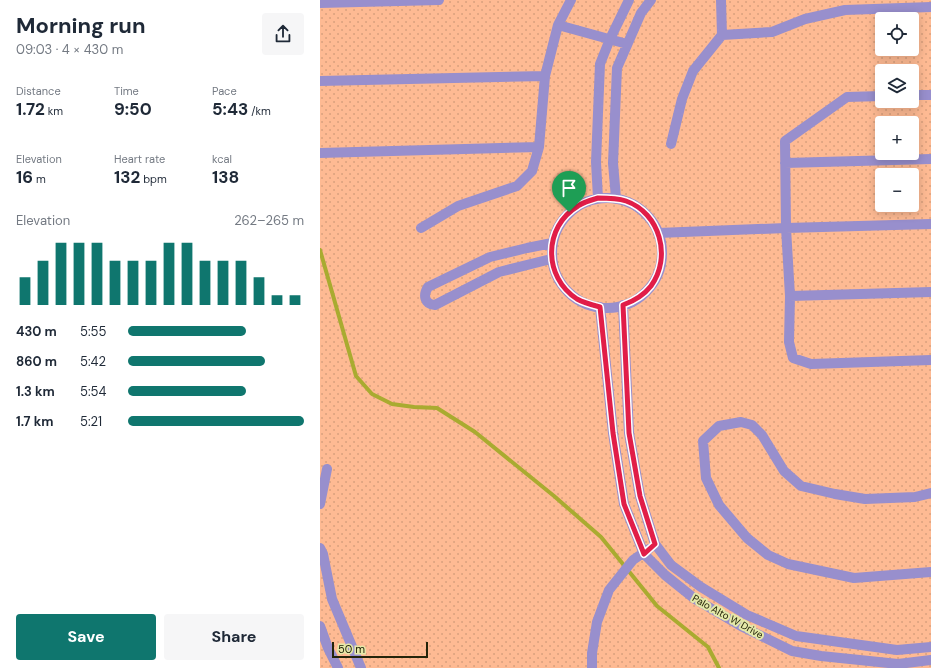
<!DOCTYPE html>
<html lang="en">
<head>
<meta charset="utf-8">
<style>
	:root { --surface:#fff; --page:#f6f6f7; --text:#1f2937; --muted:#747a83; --accent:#0f766e }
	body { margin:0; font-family:"DM Sans",sans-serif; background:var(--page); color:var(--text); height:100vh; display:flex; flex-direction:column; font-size:15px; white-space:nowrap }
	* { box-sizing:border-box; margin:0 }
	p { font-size:13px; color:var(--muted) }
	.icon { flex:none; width:22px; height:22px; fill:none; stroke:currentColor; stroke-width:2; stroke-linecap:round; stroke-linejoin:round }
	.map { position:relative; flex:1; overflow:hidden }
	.sheet { display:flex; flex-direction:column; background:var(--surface); width:320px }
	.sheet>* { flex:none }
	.tools { position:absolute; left:555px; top:12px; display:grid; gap:8px }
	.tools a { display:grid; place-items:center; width:44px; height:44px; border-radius:4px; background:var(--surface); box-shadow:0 2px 10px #0003; font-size:20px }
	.scale { position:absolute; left:12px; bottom:10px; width:96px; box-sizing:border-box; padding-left:4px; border:2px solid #23240a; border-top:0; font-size:11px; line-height:14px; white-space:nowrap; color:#23240a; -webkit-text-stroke:3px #e5e9a9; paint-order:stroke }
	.pin { position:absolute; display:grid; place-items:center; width:34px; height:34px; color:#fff; margin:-41px -17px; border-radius:50% 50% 50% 0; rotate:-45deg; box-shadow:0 0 4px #0007 }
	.pin .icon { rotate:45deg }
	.round { display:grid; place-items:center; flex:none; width:42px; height:42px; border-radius:4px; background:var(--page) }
	.headline { display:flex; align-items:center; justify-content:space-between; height:68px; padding:0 16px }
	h1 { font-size:22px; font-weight:700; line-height:30px }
	.metrics { display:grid; grid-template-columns:repeat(3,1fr); gap:6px; height:68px; padding:4px 16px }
	.metrics div { display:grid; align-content:center }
	.metrics b { font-size:17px; font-weight:700 }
	.metrics small { font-size:11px; font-weight:400 }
	.metrics p { font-size:11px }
	.chart { height:112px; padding:8px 16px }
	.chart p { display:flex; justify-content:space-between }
	.chart svg { width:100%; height:72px; margin-top:4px; stroke:var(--accent); stroke-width:6 }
	.cta { display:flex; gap:8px; margin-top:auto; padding:8px 16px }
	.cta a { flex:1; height:46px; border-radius:4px; background:var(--accent); color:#fff; font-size:16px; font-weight:700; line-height:46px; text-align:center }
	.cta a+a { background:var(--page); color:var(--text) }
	ul { padding:0 16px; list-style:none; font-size:13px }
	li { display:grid; grid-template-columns:64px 48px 1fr; align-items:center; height:30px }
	li i { height:10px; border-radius:5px; background:var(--accent) }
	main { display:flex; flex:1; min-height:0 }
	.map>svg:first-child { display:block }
	.park { fill:url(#park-dots); fill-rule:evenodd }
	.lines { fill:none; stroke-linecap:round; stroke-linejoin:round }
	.stream { stroke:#a9ab30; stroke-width:4 }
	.street { stroke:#988fcd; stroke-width:10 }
	.route-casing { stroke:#fff; stroke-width:8 }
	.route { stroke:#e11d48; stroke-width:5 }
	.labels { text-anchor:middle; stroke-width:4; stroke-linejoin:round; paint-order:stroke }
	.street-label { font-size:10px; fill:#23240a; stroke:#e5e9a9 }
</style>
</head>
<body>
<main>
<section class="sheet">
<div class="headline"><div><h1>Morning run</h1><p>09:03 · 4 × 430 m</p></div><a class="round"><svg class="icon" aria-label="share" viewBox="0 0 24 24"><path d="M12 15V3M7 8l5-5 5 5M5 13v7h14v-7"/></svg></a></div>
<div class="metrics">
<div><p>Distance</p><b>1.72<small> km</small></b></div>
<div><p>Time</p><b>9:50</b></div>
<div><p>Pace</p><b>5:43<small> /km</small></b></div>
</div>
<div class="metrics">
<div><p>Elevation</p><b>16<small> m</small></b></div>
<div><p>Heart rate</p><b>132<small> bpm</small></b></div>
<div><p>kcal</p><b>138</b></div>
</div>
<div class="chart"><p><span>Elevation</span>262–265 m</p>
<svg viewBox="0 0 160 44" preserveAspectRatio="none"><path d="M5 44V27M15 44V17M25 44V6M35 44V6M45 44V6M55 44V17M65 44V17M75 44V17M85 44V6M95 44V6M105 44V17M115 44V17M125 44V17M135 44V27M145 44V38M155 44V38"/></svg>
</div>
<ul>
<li><b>430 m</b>5:55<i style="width:67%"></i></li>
<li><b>860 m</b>5:42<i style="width:78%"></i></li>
<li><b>1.3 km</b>5:54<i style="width:67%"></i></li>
<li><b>1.7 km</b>5:21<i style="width:100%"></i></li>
</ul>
<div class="cta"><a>Save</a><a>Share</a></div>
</section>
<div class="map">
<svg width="611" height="668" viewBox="0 0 611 668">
	<defs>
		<pattern id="park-dots" width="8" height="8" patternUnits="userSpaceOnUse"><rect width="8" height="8" fill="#feba93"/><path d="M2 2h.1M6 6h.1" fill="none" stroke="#d9a07d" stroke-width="1.8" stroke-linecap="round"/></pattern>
	</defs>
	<rect width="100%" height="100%" fill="#e5e9a9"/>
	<path class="park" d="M0,0H611V668H0ZM562,19H592V49H562ZM562,71H592V101H562ZM562,123H592V153H562ZM562,175H592V205H562Z"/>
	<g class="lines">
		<path class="stream" d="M0,250L36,376L52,394L72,404L94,407L117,408L155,432L234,496L281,537L337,606L388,647L399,668"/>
		<path class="street" d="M251,0L238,25L307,44
			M0,3L119,0
			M402,35L452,32L485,19L525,10L611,7
			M0,81L225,76
			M592,95H611
			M562,96L527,97L465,141L466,228L470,296L469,342L473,358L491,364L611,360
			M351,144L362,99L373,71L402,35L401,0
			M219,147L225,76L238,25
			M0,153L219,147L212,171L197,186L138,206L101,228
			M465,163L611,159
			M278,198L276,162L280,64L290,39L309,0
			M296,198L293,163L297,68L321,13L331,0
			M232 253a55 55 0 1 1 110 0a55 55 0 1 1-110 0Z
			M338,233L466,228L611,224
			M231,259L179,272L115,305C104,304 103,295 108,287L170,257L207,248L232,243
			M470,296L611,292
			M303,305L309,433L320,496L335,544L351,565L381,587L427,615L476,636L577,650L611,647
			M280,307L293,433L304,504L324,554L345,575L375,599L421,626L472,651L501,656L578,664L611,660
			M611,493L595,497L545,499L515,494L481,486L464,471L442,435L432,425L421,422L399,426L383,441L386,478L399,505L427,538L448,555L468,564L534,578L611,572
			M0,504L7,469
			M0,548L3,554L12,599L41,668
			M0,626L8,648L18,668
			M272,668V653L277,622L289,590L313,560L329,549"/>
	</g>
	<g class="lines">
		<g class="route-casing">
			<path id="route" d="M278,198C288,198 297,198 306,201C340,213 352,257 331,286C324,295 314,301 303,305L309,433L320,496L335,544L324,554L304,504L293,433L280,307C272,305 264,303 257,299C223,277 223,227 258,206C264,202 271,200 278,198Z"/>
		</g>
		<use href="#route" class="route"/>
	</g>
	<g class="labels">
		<g class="street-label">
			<text transform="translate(408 616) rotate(29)" y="4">Palo Alto W Drive</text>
		</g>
	</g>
</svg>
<div class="tools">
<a><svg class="icon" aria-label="locate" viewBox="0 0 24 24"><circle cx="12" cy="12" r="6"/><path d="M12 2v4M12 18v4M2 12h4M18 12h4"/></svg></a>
<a><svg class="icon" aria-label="layers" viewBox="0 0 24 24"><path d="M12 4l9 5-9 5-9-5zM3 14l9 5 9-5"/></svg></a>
<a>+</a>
<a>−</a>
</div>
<div class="scale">50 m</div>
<div class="pin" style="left:249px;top:212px;background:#1e9e55"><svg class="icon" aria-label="arrive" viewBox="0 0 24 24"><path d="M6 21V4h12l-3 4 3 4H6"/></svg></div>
</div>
</main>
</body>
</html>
